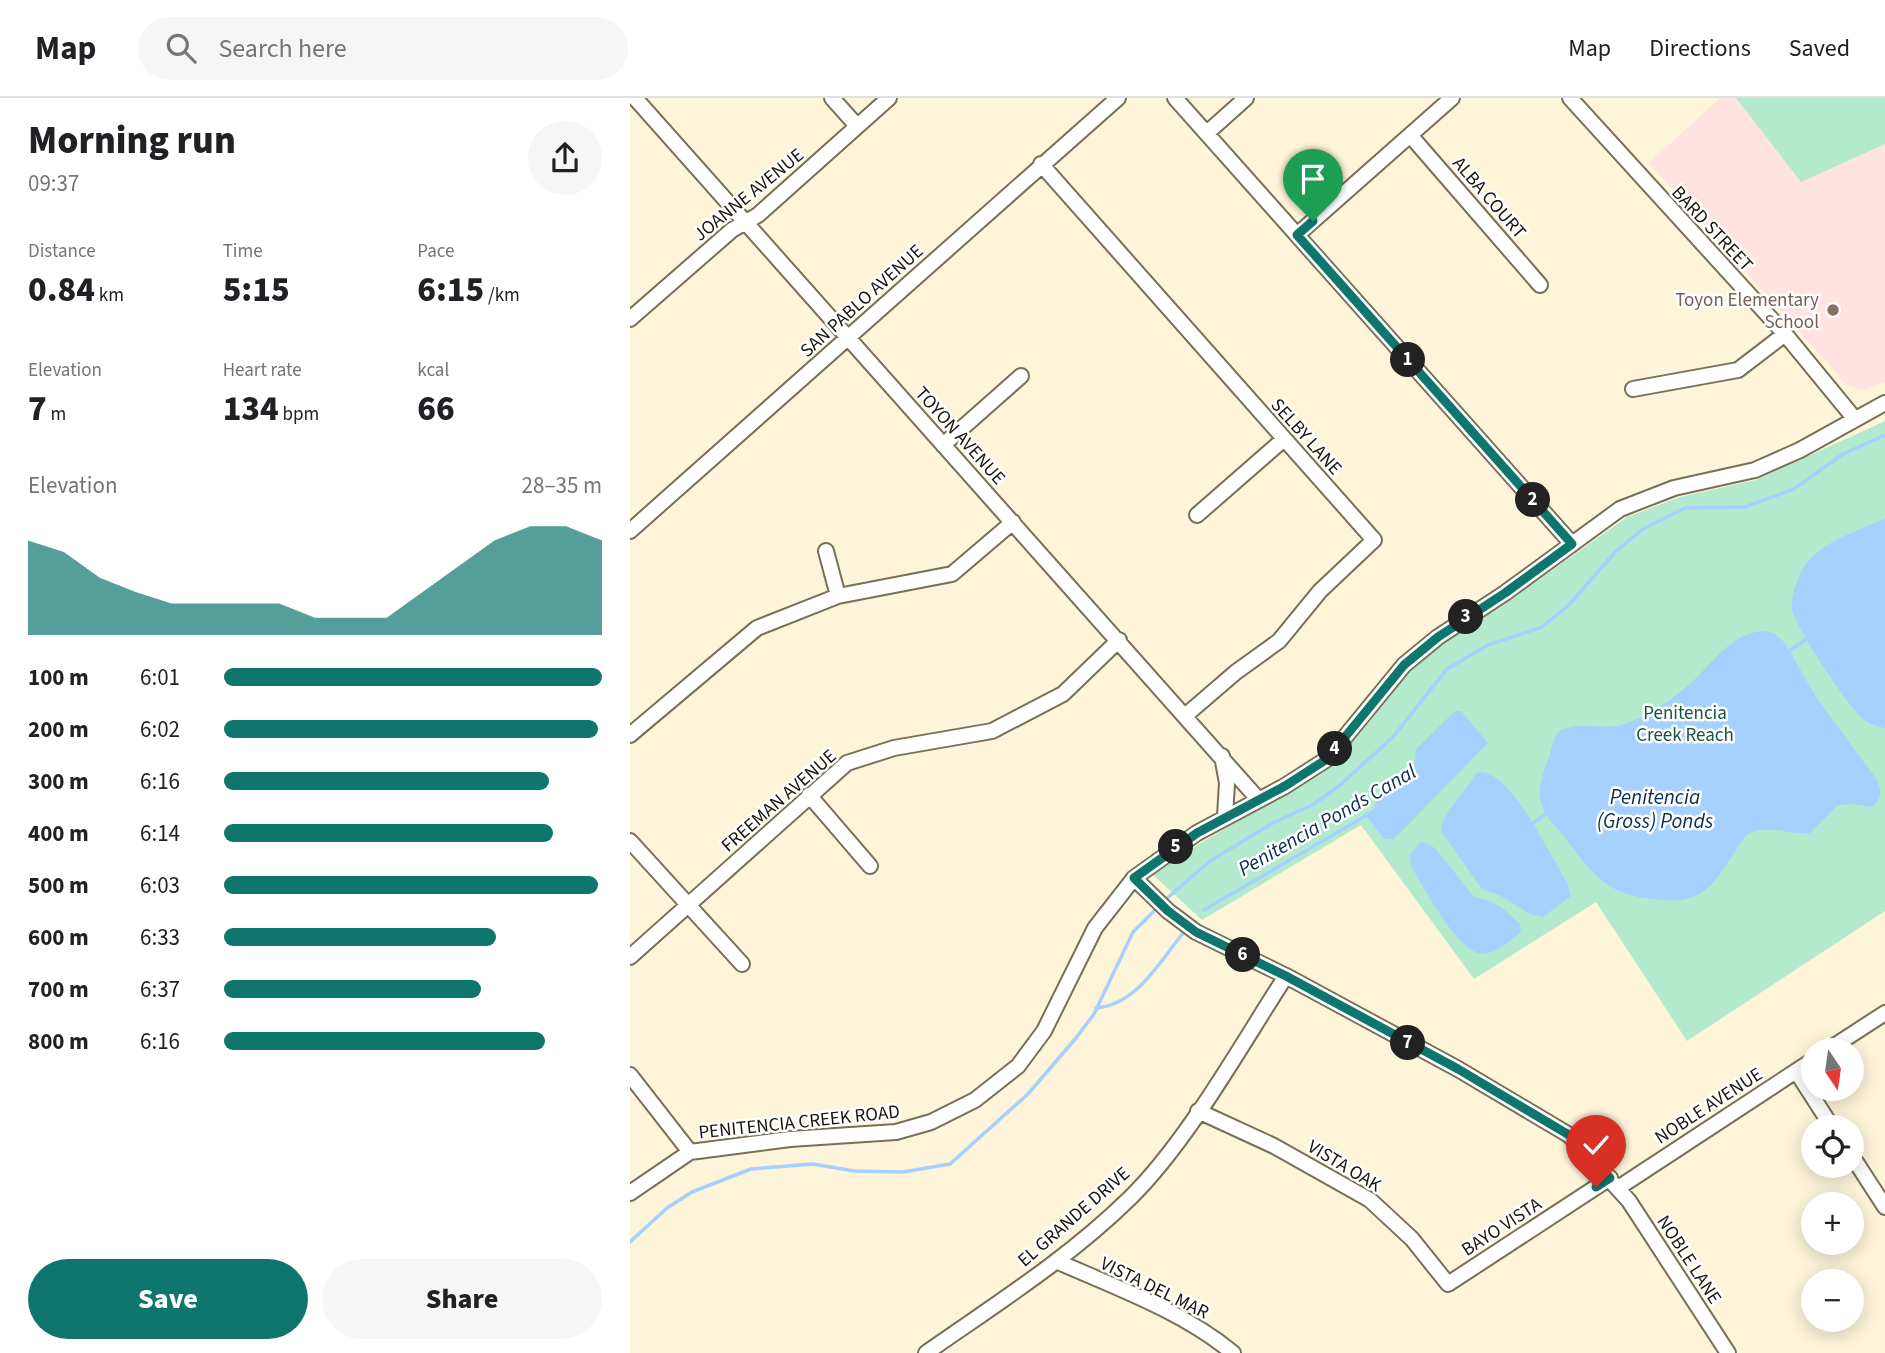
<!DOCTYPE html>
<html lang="en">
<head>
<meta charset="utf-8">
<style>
	:root { --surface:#fff; --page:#f6f6f6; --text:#202124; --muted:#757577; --line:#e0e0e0; --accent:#0f766e }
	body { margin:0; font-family:"Source Sans 3",sans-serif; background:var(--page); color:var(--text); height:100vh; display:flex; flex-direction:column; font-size:26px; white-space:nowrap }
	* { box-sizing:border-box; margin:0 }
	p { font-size:23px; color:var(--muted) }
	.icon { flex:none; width:38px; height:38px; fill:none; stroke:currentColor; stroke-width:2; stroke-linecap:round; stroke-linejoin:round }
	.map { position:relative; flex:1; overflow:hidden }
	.details { display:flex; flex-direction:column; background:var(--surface); width:630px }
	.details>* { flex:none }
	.needle { width:46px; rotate:167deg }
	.controls { position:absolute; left:1171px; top:940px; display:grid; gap:14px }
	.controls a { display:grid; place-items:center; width:63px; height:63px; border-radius:50%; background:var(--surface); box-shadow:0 4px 18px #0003; font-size:35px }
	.pin { position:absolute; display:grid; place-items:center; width:60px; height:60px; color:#fff; margin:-72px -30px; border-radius:50% 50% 50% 0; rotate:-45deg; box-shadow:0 0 7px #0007 }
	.pin .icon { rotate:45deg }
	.km { position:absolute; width:35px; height:35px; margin:-18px; border-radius:50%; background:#222; color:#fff; font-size:19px; line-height:35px; text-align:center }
	.round { display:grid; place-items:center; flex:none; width:74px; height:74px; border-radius:37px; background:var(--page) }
	.head { display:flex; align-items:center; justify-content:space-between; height:119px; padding:0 28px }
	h1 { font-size:38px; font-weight:800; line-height:52px }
	.figures { display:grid; grid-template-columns:repeat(3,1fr); gap:10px; height:119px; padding:7px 28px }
	.figures div { display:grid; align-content:center }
	.figures b { font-size:35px; font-weight:800 }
	.figures small { font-size:19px; font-weight:400 }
	.figures p { font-size:19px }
	.chart { height:196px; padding:14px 28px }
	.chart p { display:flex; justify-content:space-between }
	.chart svg { width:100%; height:126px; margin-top:7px; fill:var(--accent); opacity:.7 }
	.cta { display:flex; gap:14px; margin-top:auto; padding:14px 28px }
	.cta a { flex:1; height:80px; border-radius:42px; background:var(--accent); color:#fff; font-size:28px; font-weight:800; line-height:80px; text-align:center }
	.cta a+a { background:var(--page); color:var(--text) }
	ul { padding:0 28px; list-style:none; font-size:23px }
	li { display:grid; grid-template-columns:112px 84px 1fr; align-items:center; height:52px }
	li i { height:18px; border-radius:9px; background:var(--accent) }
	header { display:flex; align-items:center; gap:42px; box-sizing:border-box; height:98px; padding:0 35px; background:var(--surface); border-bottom:2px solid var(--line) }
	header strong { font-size:33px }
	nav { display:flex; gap:38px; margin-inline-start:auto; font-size:24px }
	.search { width:490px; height:63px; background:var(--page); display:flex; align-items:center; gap:18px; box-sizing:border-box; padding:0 24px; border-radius:38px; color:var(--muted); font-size:26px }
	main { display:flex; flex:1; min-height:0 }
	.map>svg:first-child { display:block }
	.education { fill:#fee3e1 }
	.green { fill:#b3eacd }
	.water { fill:#a6d0fe }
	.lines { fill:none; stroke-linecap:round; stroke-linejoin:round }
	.stream { stroke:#a6d0fe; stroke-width:3.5 }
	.minor-casing { stroke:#776f58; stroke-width:18 }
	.minor { stroke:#fff; stroke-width:14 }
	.route-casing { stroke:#fff; stroke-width:14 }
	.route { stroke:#0f766e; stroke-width:9 }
	.education-dot { fill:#8d6e63; stroke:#fff; stroke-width:2.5 }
	.labels { text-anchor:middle; stroke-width:5; stroke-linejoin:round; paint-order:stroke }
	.street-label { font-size:19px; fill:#17140b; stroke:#fff }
	.education-label { font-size:19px; fill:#785e54; stroke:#fff; text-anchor:end }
	.park-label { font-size:19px; fill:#17563c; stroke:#fff }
	.water-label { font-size:21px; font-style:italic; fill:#082e51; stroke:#fff }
</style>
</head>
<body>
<header>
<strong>Map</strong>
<div class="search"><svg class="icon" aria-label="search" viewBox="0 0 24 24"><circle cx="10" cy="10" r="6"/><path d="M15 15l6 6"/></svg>Search here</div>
<nav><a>Map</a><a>Directions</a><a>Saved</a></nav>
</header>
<main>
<section class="details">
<div class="head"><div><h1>Morning run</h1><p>09:37</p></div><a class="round"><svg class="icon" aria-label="share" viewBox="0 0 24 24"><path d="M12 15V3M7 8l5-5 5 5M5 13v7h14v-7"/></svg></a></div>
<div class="figures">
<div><p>Distance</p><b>0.84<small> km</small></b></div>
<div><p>Time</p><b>5:15</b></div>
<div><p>Pace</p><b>6:15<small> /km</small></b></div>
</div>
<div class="figures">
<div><p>Elevation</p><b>7<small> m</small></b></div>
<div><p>Heart rate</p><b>134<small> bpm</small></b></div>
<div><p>kcal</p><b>66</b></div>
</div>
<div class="chart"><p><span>Elevation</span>28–35 m</p>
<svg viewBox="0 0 160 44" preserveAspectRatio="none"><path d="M0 44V11L10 15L20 24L30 29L40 33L50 33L60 33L70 33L80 38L90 38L100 38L110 29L120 20L130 11L140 6L150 6L160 11V44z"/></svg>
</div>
<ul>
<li><b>100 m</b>6:01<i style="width:100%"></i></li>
<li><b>200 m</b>6:02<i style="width:99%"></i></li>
<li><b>300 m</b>6:16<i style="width:86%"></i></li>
<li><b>400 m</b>6:14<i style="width:87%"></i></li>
<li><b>500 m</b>6:03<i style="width:99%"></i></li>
<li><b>600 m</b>6:33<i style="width:72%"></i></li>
<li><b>700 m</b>6:37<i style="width:68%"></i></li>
<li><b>800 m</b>6:16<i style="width:85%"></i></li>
</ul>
<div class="cta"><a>Save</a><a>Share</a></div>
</section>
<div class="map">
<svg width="1255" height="1255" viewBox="0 0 1255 1255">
	<rect width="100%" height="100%" fill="#fdf4da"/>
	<path class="education" d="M1090,0H1255V284L1232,292L1217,287L1019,65Z"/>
	<path class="green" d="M1106,0H1255V46L1171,84Z
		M1255,323V813L1057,943L966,804L844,881L731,727L572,822L521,775L700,668L728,638L783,569L811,546L872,508L997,419L1050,399L1126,382Z"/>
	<path class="water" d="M1255,420V630C1246,628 1238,626 1231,619C1218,608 1164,527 1162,511C1160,498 1169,476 1176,466C1194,442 1230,433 1255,420Z
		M1133,533L1144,535L1155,545L1186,599L1247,682C1252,693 1252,701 1242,709L1223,706L1208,707L1180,735C1162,737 1139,727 1122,734C1116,736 1111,744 1108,749C1086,782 1077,806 1032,802C977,798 966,780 935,740C927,729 914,718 911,705C907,690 914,673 919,659C921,651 923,640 929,634C941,622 978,633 995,626C1020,617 1042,602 1062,584C1084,563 1101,536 1133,533Z
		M825,613H831L858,645L764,741H754L735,716L744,711L747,700L785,664L786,651Z
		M852,674C885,679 919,757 937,784L941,798L913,819L900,816L869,797L852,791L811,733C811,716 836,694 845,676Z
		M791,743L805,750L844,799C865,803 875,811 890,826L891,834C881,843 861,859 848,855C825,848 793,789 781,768L780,757Z"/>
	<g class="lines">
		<path class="stream" d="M1158,554L1178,540
			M900,727L919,714
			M534,803L580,763L643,725L684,706L709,688L763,639L817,571L858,547L912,529L938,508L986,453L1013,431L1055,410L1115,409L1164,391L1213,356L1255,337
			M574,812L739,716
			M466,910C507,907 530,863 554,834
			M0,1144L37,1110L62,1094L121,1071L183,1066L224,1073L273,1074L320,1066L398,996L446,940L464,916L503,834L528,809"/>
		<g class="minor-casing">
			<path id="minor" d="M5,0L628,701
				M202,0L227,28
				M545,0L942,446
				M940,0L1155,236L1224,320
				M577,35L616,0
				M780,37L910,187
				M411,66L744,442L690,493L649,543L606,574L556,617
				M667,137L822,0
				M0,221L102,132L128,117L259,0
				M1003,291L1108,272L1155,236
				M313,347L391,278
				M567,417L654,341
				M0,433L488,0
				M196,453L208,498
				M0,637L127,530L208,498L322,476L383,424
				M592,658L597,685L595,718
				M179,697L240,768
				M0,743L112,866
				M504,780L538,813L566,834L656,878L828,971L939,1037L999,1103L1098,1255
				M0,859L217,665L264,650L362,633L433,596L489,542
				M1198,952L1255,915
				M1166,973L1202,1029
				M0,977L60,1054
				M568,1013L644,1048L740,1102L782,1141L818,1186L980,1080
				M1222,1058L1255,1109
				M988,1090L1183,962
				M0,1095L60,1054L160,1041L266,1034L301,1024L345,1002L388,968L414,933L465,830L504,780L567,735L655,688L697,661L774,567L808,539L875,495L990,411L1044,390L1125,372L1170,352L1255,305
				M426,1163C487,1190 552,1213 603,1255
				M296,1255C366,1206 439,1160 500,1100C558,1043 611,947 656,878"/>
		</g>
		<use href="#minor" class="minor"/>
	</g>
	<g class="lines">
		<g class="route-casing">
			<path id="route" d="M683,123L667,137L942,446L875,495L808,539L774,567L697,661L655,688L567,735L504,780L538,813L566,834L656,878L828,971L939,1037L980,1080L966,1089"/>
		</g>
		<use href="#route" class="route"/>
	</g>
	<circle class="education-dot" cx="1203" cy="212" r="7"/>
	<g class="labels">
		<g class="street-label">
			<text transform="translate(118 96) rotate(-39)" y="7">JOANNE AVENUE</text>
			<text transform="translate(860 99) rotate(49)" y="7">ALBA COURT</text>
			<text transform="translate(1083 130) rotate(47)" y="7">BARD STREET</text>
			<text transform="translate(231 202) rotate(-42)" y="7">SAN PABLO AVENUE</text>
			<text transform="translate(331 337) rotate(48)" y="7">TOYON AVENUE</text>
			<text transform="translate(677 338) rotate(48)" y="7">SELBY LANE</text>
			<text transform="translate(148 702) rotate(-41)" y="7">FREEMAN AVENUE</text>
			<text transform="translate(1078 1007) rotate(-33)" y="7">NOBLE AVENUE</text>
			<text transform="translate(169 1023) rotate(-6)" y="7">PENITENCIA CREEK ROAD</text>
			<text transform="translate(715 1067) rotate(31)" y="7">VISTA OAK</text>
			<text transform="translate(443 1118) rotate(-41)" y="7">EL GRANDE DRIVE</text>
			<text transform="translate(871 1128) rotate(-33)" y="7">BAYO VISTA</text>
			<text transform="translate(1060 1161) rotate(57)" y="7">NOBLE LANE</text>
			<text transform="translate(525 1189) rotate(26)" y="7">VISTA DEL MAR</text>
		</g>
		<g class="education-label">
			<text x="1189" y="208">Toyon Elementary<tspan x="1189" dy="22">School</tspan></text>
		</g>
		<g class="park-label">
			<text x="1055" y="621">Penitencia<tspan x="1055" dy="22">Creek Reach</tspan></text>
		</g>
		<g class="water-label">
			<text x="1025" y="706">Penitencia<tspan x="1025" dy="24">(Gross) Ponds</tspan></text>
			<text transform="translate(697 722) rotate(-30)" y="7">Penitencia Ponds Canal</text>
		</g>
	</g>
</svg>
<div class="controls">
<a><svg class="needle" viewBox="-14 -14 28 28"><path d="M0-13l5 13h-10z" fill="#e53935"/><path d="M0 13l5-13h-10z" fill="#757577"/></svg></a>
<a><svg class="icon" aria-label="locate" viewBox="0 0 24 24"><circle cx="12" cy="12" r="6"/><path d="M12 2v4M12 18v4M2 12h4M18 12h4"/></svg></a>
<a>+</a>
<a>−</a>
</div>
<div class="pin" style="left:683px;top:123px;background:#1e9e55"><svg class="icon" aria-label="arrive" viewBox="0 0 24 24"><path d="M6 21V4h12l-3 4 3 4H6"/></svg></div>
<div class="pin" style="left:966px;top:1089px;background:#d93025"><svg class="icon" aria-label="check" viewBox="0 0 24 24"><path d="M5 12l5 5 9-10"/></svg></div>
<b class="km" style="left:778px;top:262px">1</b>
<b class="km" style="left:903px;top:402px">2</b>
<b class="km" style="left:836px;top:519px">3</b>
<b class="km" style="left:705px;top:651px">4</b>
<b class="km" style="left:546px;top:749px">5</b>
<b class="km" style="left:613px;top:857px">6</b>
<b class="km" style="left:778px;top:945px">7</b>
</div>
</main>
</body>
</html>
